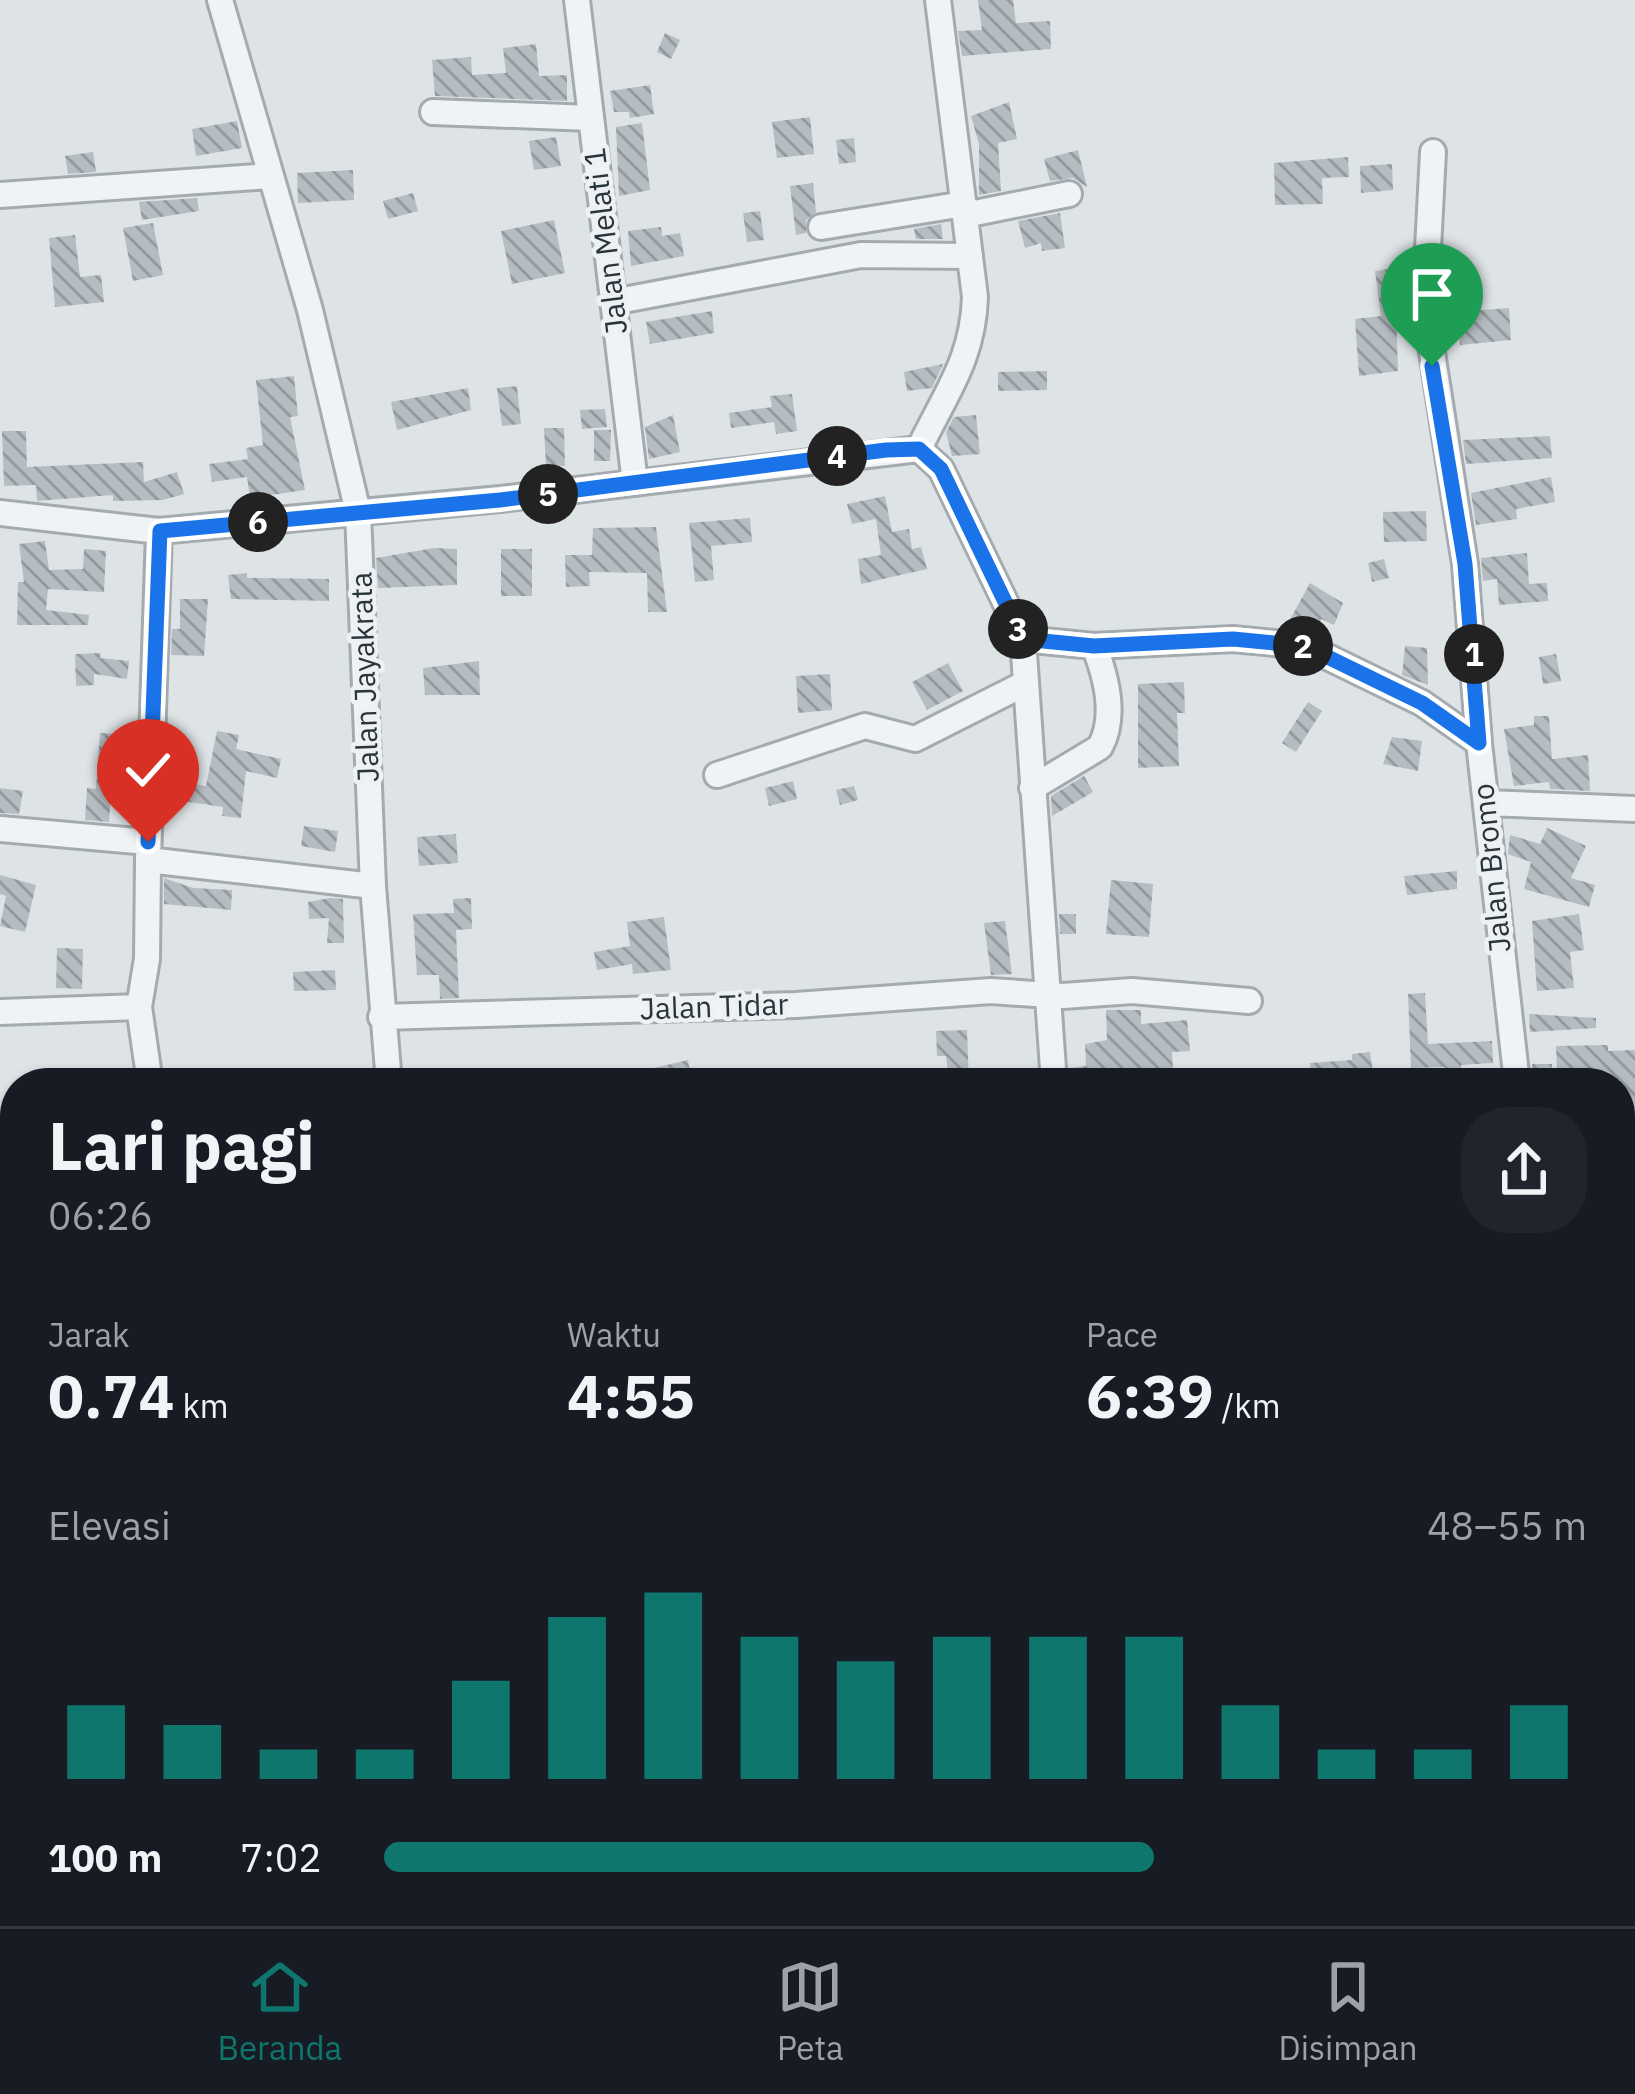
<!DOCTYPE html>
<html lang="id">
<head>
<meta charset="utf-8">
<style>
	:root { --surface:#171b24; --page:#20242c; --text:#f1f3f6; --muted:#9ea1a6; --line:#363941; --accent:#0f766e }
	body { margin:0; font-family:"IBM Plex Sans",sans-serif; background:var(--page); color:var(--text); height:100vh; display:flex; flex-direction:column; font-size:45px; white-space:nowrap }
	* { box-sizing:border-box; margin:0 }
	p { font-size:39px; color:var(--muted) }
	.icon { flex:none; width:66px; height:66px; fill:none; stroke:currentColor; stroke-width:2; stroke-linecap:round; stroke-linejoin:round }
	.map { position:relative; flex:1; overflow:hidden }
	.details { position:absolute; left:0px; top:1068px; width:1635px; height:858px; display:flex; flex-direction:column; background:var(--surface); border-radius:48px 48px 0 0; box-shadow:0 3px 9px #0004 }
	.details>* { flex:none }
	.pin { position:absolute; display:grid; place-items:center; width:102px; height:102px; color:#fff; margin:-123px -51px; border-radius:50% 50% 50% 0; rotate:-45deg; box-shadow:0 0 12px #0007 }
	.pin .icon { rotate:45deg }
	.km { position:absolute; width:60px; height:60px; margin:-30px; border-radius:50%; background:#222; color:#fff; font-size:33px; line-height:60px; text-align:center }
	.round { display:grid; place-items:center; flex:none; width:126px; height:126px; border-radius:48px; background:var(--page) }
	.headline { display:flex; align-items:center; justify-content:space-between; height:204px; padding:0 48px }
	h1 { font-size:66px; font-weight:700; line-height:90px }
	.figures { display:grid; grid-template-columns:repeat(3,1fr); gap:18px; height:204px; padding:12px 48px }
	.figures div { display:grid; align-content:center }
	.figures b { font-size:60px; font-weight:700 }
	.figures small { font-size:33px; font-weight:400 }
	.figures p { font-size:33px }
	.chart { height:336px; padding:24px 48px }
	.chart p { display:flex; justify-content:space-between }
	.chart svg { width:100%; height:216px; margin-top:12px; stroke:var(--accent); stroke-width:6 }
	ul { padding:0 48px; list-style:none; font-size:39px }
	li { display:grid; grid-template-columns:192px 144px 1fr; align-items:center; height:90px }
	li i { height:30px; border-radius:15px; background:var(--accent) }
	.tab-bar { display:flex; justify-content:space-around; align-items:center; height:168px; border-top:3px solid var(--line); background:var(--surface); font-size:33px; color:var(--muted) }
	.tab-bar a { display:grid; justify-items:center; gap:6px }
	.tab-bar .active { color:var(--accent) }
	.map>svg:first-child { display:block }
	.building { fill:url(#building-back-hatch) }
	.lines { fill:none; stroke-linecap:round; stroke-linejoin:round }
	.minor-casing { stroke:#a4abaf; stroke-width:30 }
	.minor { stroke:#f0f3f5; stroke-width:24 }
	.route-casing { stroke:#fff; stroke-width:24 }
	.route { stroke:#1a73e8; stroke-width:15 }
	.labels { text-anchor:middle; stroke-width:9; stroke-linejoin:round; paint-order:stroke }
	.street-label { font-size:30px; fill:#29343b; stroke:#edf1f4 }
</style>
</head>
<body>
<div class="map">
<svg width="1635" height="1926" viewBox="0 0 1635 1926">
	<defs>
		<pattern id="building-back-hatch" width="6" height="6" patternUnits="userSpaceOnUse" patternTransform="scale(3)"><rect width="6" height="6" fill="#b6bdc2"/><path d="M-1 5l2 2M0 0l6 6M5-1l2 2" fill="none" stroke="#949a9f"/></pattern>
	</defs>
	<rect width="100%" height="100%" fill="#dee3e6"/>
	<path class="building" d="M978,0H1013L1016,23L1050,21L1051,49L962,56L958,31L982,30Z
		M665,33L680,40L671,59L657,52Z
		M536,44L539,76L567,75V101L435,96L432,60L471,57L472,75L506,73L503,48Z
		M650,85L654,114L630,118L629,112H614L610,91Z
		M1009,102L1017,139L998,143L1001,191L979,195V144L971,116Z
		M810,117L814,154L777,158L772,122Z
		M237,121L242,148L196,156L192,129Z
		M642,123L650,190L619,196L616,127Z
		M556,137L561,166L534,170L529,141Z
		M854,138L856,162L839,164L836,140Z
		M1078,150L1087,187L1073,178L1050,181L1044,159Z
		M93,152L96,172L68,174L65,156Z
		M1348,157L1349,177L1322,178L1323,204L1275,205L1274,163Z
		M1392,164L1393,190L1361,193L1360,166Z
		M353,170L354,200L298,203L297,173Z
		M813,183L816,212L806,220V233L796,235L790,186Z
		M413,193L418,211L388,219L383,201Z
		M197,198L199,211L142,220L139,202Z
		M760,211L764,240L747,242L743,213Z
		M1060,213L1065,248L1042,251L1041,243L1025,248L1018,221Z
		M554,220L565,273L512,284L501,231Z
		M153,223L163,275L133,281L123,228Z
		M941,224L943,239H916L914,229Z
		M661,227L662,236L680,233L684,256L631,266L628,231Z
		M75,235L80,277L101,275L104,302L55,307L49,238Z
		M1395,268L1398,371L1359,376L1355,319L1381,316L1375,271Z
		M1509,308L1511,340L1460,345L1457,312Z
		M712,311L714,333L650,344L646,322Z
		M943,364L932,388L907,391L904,372Z
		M1047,371V390L998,391V372Z
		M294,376L298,416L290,417L305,490L250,498L247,477L212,482L209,464L248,459L246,448L263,445L256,380Z
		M517,386L521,424L502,426L497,388Z
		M468,388L471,410L397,430L391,402Z
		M792,394L797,431L776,434L774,422L731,428L729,413L772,407L770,396Z
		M605,409L607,427L582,429L580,410Z
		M673,415L680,452L649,459L645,427Z
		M976,415L980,454L952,456L946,432L954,417Z
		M544,428H564L565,466H546Z
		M594,430H611L610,461H594Z
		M2,431H26L27,467L143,462L144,482L177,472L184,494L163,500L113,501V495L37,501L36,485L4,486Z
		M1550,436L1552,458L1466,464L1463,440Z
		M1551,477L1555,502L1516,509L1517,519L1476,525L1471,493Z
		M885,496L892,532L909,529L912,549L921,547L927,569L861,584L858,559L881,555L876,519L852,524L847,504Z
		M1426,511L1427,541L1384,542L1383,512Z
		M750,518L752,542L711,546L714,580L695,582L689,523Z
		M656,527L667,612H648L647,573L589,572L590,586L566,587L565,555H592L593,528Z
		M45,541L49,570L83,569L84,549L106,551L104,592L48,589L46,610L89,615L88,625H17L18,582H24L19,544Z
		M434,548L457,549V585L378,588L376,558Z
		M501,549H532V596H501Z
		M1527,553L1529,584L1547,583L1548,601L1499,605L1497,579L1483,581L1481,558Z
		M1384,559L1389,578L1372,582L1368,563Z
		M247,573V578L329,579V601L231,599L228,575Z
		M1310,583L1343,603L1334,625L1321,619L1316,633L1287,625Z
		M180,599H208L204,656L171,655L172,629H180Z
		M1405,646L1427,648L1428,685L1402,675Z
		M101,653L100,658L129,661L127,679L94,674V685L76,686L75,654Z
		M1556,654L1561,681L1543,684L1539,657Z
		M479,661L480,695H425L423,668Z
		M948,663L963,691L927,710L912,682Z
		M830,674L832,710L798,713L796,676Z
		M1184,682L1185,713H1177L1179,766L1138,768V684Z
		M1308,702L1322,711L1296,752L1282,743Z
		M1534,716H1549L1552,759L1588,755L1590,791L1550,789L1549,782L1514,786L1504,729L1534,725Z
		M217,731L239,735L236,749L281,759L277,778L246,771L241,818L222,816L223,807L183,801L186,783L206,786Z
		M100,733L127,735L125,762L113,761L109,822L85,820L87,788L96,789Z
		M1392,737L1422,741L1418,771L1383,764Z
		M1084,776L1093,792L1052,816L1051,796Z
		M793,781L797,799L769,806L765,788Z
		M854,786L858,800L840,805L836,790Z
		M0,788L23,791L19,814L0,813Z
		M304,826L338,831L335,852L301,846Z
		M1547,828L1586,846L1571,878L1595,885L1589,907L1524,889L1531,862L1508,854L1510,835L1540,844Z
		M456,834L458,863L419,866L417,837Z
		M1457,871V889L1407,895L1404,876Z
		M0,875L36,885L25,932L0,926L6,896L0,894Z
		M164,878L193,888L232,890L231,910L164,904Z
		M1111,880L1153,884L1149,937L1106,934Z
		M330,898L343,899L344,943H327L329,918L309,919L308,902Z
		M471,898L472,929L456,930L459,998L440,999L439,975H417L413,914L454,913L453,899Z
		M1059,914H1076V934H1060Z
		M1579,914L1584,950L1570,952L1574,988L1537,991L1532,921Z
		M664,917L671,970L633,974L632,964L597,970L594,952L630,946L627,922Z
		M1005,921L1012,974L991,975L984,923Z
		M57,948L83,949L82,989L56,988Z
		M335,970L336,990L294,991L293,972Z
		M1425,993L1428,1044L1492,1041L1493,1063L1461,1065L1463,1083H1447L1445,1067L1411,1068L1408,994Z
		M1106,1010H1141V1024L1187,1020L1190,1051L1172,1052L1174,1083H1070V1068L1086,1066L1085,1044L1107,1040Z
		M1529,1014L1596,1018V1028L1530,1032Z
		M967,1030L969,1083H949L946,1056H937L936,1031Z
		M1608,1045V1051L1635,1050V1149H1620V1080H1589V1069L1557,1071L1556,1046Z
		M1370,1052L1374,1079L1311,1083L1310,1063L1352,1060V1054Z
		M688,1060L692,1083H630L629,1074Z
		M1532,1064H1552V1083H1533Z
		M15,1750V1790H0V1751Z
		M0,1890L15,1891V1914L0,1913Z"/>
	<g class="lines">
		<g class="minor-casing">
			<path id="minor" d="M220,0L310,310L358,512L373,886L389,1083
				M577,0L635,483
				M433,112L591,118
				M1433,152L1425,307L1465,564L1479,743L1517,1083
				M0,195L270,176
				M965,215L1069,194
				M821,227L964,204
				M613,302L861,255L970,256
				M919,449C945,394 973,360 975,297L938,0
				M0,513L159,531L500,499L919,449L941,469L1023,639L1094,646L1233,639L1305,646L1422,703L1479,743
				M159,531L148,860L373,886
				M1023,639L1054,1083
				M717,775L865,726L915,739L1026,683
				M1032,788L1100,747C1117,716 1106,676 1094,646
				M1486,803L1635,809
				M1,829L148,842
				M148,860L147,959L139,1007L150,1083
				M0,1012L139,1007
				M381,1017L796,1005L991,991L1063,996L1132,991L1249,1001
				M1620,1166L1635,1165
				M1620,1485L1635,1486
				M0,1710L15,1707
				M487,1911L489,1926
				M1128,1911L1129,1926"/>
		</g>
		<use href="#minor" class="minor"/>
	</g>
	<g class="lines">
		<g class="route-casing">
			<path id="route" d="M148,842L160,531L500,500L886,450L919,449L941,469L1023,639L1094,646L1233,639L1305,646L1422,703L1479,743L1465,564L1432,366"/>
		</g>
		<use href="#route" class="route"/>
	</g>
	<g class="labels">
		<g class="street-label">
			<text transform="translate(606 241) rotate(-97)" y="10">Jalan Melati 1</text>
			<text transform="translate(365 677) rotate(-92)" y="10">Jalan Jayakrata</text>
			<text transform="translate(1492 868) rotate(-96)" y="10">Jalan Bromo</text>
			<text transform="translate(714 1007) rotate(-2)" y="10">Jalan Tidar</text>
		</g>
	</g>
</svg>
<div class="pin" style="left:1432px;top:366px;background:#1e9e55"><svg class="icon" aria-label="arrive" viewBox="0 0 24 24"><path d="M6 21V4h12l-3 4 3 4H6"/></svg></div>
<div class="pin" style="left:148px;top:842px;background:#d93025"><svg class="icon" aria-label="check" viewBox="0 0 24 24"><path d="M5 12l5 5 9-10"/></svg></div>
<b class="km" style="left:1474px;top:654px">1</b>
<b class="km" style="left:1303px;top:646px">2</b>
<b class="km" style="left:1018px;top:629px">3</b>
<b class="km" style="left:837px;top:456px">4</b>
<b class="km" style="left:548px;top:494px">5</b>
<b class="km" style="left:258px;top:522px">6</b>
<section class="details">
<div class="headline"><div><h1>Lari pagi</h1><p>06:26</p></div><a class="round"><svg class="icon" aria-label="share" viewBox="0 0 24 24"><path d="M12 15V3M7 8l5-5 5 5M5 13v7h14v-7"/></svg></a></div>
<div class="figures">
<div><p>Jarak</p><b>0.74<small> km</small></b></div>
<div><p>Waktu</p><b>4:55</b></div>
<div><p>Pace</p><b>6:39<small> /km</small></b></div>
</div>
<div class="chart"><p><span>Elevasi</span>48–55 m</p>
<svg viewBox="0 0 160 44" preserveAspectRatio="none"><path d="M5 44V29M15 44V33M25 44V38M35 44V38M45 44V24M55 44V11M65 44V6M75 44V15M85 44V20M95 44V15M105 44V15M115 44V15M125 44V29M135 44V38M145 44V38M155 44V29"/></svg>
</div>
<ul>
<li><b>100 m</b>7:02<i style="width:64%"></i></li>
</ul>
</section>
</div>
<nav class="tab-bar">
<a class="active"><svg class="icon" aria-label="home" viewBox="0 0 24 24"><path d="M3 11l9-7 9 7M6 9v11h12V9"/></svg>Beranda</a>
<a><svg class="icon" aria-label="map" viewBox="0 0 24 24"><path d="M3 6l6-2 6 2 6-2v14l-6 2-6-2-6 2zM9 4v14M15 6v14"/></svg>Peta</a>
<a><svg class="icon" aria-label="saved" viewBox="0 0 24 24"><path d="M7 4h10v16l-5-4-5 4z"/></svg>Disimpan</a>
</nav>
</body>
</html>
